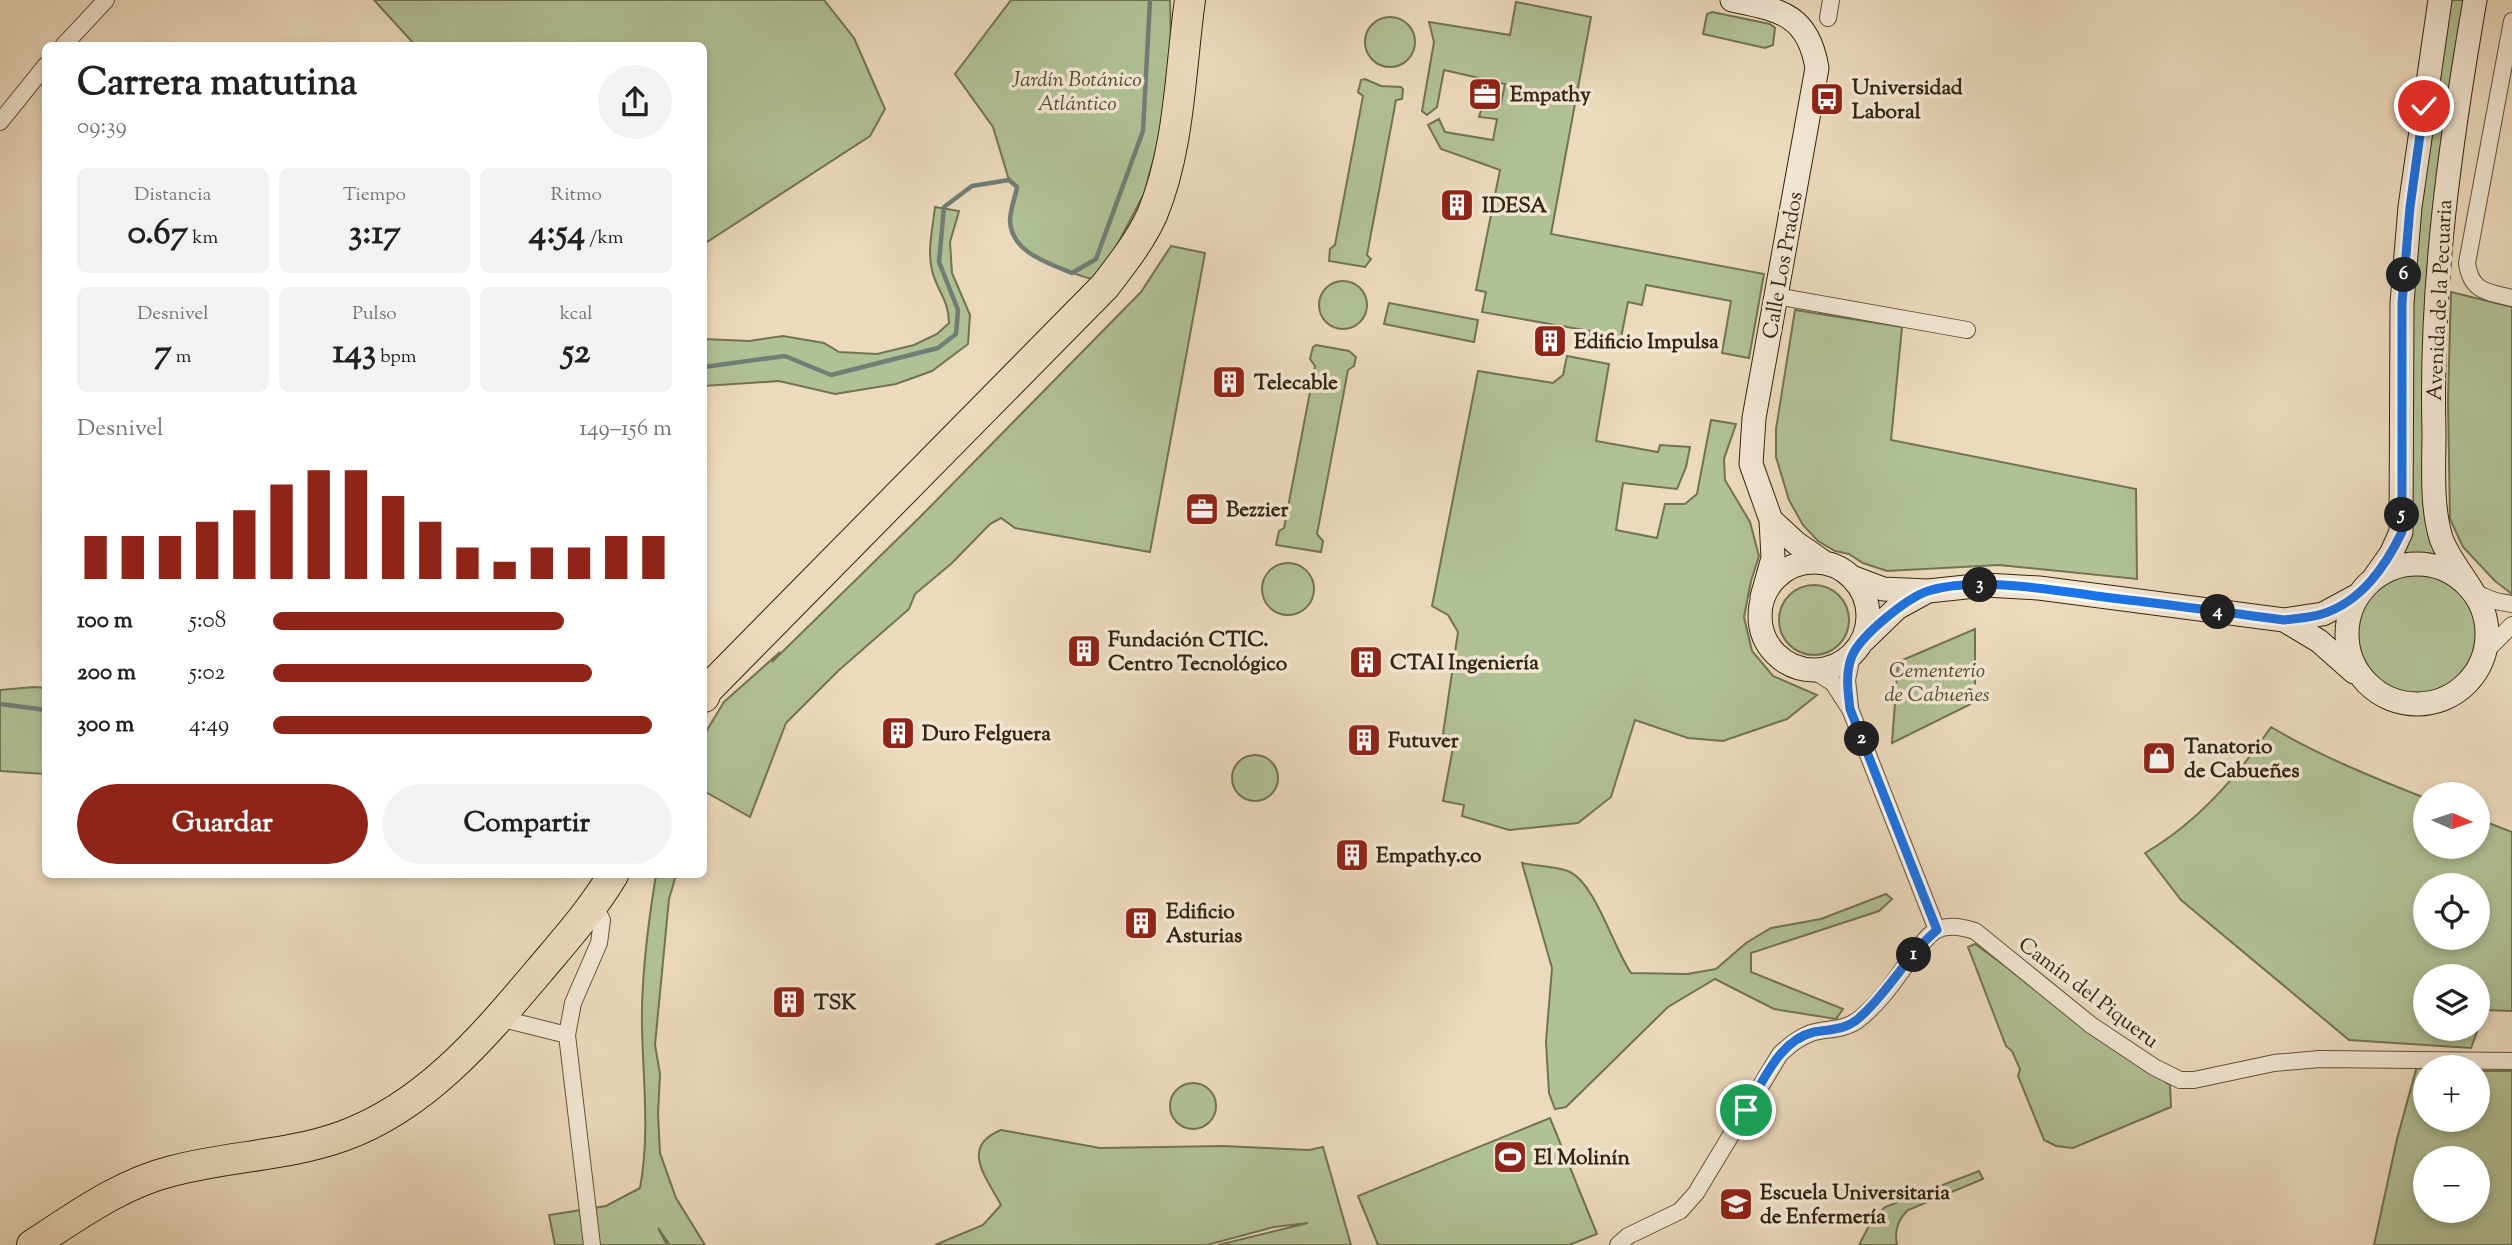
<!DOCTYPE html>
<html lang="es">
<head>
<meta charset="utf-8">
<style>
	:root { --surface:#fff; --page:#f2f2f2; --text:#202124; --muted:#757577; --accent:#8f2418 }
	body { margin:0; font-family:"Sorts Mill Goudy",serif; background:var(--page); color:var(--text); height:100vh; display:flex; flex-direction:column; font-size:26px; white-space:nowrap }
	* { box-sizing:border-box; margin:0 }
	p { font-size:23px; color:var(--muted) }
	.icon { flex:none; width:38px; height:38px; fill:none; stroke:currentColor; stroke-width:2; stroke-linecap:round; stroke-linejoin:round }
	.map { position:relative; flex:1; overflow:hidden }
	.panel { position:absolute; left:42px; top:42px; width:665px; height:836px; display:flex; flex-direction:column; background:var(--surface); border-radius:10px; box-shadow:0 4px 10px #0003 }
	.panel>* { flex:none }
	.needle { width:46px; rotate:93deg }
	.buttons { position:absolute; left:2413px; top:782px; display:grid; gap:14px }
	.buttons a { display:grid; place-items:center; width:77px; height:77px; border-radius:50%; background:var(--surface); box-shadow:0 4px 10px #0003; font-size:35px }
	.pin { position:absolute; display:grid; place-items:center; width:60px; height:60px; color:#fff; margin:-30px; border:4px solid #fff; border-radius:50%; box-shadow:0 2px 7px #0007 }
	.km { position:absolute; width:35px; height:35px; margin:-18px; border-radius:50%; background:#222; color:#fff; font-size:19px; line-height:35px; text-align:center }
	.round { display:grid; place-items:center; flex:none; width:74px; height:74px; border-radius:37px; background:var(--page) }
	.summary { display:flex; align-items:center; justify-content:space-between; height:119px; padding:0 35px }
	h1 { font-size:38px; font-weight:700; line-height:52px }
	.stats { display:grid; grid-template-columns:repeat(3,1fr); gap:10px; height:119px; padding:7px 35px }
	.stats div { display:grid; align-content:center; border-radius:10px; background:var(--page); text-align:center }
	.stats b { font-size:35px; font-weight:700 }
	.stats small { font-size:19px; font-weight:400 }
	.stats p { font-size:19px }
	.chart { height:196px; padding:14px 35px }
	.chart p { display:flex; justify-content:space-between }
	.chart svg { width:100%; height:126px; margin-top:7px; stroke:var(--accent); stroke-width:6 }
	.primary-button { display:flex; gap:14px; margin-top:auto; padding:14px 35px }
	.primary-button a { flex:1; height:80px; border-radius:42px; background:var(--accent); color:#fff; font-size:28px; font-weight:700; line-height:80px; text-align:center }
	.primary-button a+a { background:var(--page); color:var(--text) }
	ul { padding:0 35px; list-style:none; font-size:23px }
	li { display:grid; grid-template-columns:112px 84px 1fr; align-items:center; height:52px }
	li i { height:18px; border-radius:9px; background:var(--accent) }
	.map>svg:first-child { display:block }
	.green { fill:#b1c196; stroke:#727354; stroke-width:2; fill-rule:evenodd }
	.lines { fill:none; stroke-linecap:round; stroke-linejoin:round }
	.stream { stroke:#717e76; stroke-width:4.5 }
	.street-casing { stroke:#61523c; stroke-width:18 }
	.secondary-casing { stroke:#332511; stroke-width:25 }
	.highway-casing { stroke:#332511; stroke-width:32 }
	.street { stroke:#f3e7d4; stroke-width:16 }
	.secondary { stroke:#f3e7d4; stroke-width:23 }
	.highway { stroke:#ecdabd; stroke-width:30 }
	.route-casing { stroke:#fff; stroke-width:14 }
	.route { stroke:#1a73e8; stroke-width:9 }
	.labels { text-anchor:middle; stroke-width:7; stroke-linejoin:round; paint-order:stroke }
	.park-label { font-size:21px; font-style:italic; fill:#524c32; stroke:#f3e7d4 }
	.poi-label { font-size:21px; font-weight:bold; fill:#332511; stroke:#f3e7d4; text-anchor:start }
	.street-label { font-size:21px; fill:#332511; stroke:#f3e7d4 }
</style>
</head>
<body>
<div class="map">
<svg width="2512" height="1245" viewBox="0 0 2512 1245">
	<rect width="100%" height="100%" fill="#ecdabd"/>
	<filter id="stains"><feTurbulence type="fractalNoise" baseFrequency=".00286" numOctaves="4"/><feColorMatrix values="0 0 0 0 .2 0 0 0 0 .09 0 0 0 0 .02 0 0 0 .5 -.17"/></filter>
	<radialGradient id="worn" r=".72"><stop offset=".6" stop-color="#630" stop-opacity="0"/><stop offset="1" stop-color="#630" stop-opacity=".3"/></radialGradient>
	<path class="green" d="M374,0H824L854,38L885,109L870,136L704,244V46L415,45Z
		M1011,0H1170L1171,44L1166,113L1144,194L1098,281C1067,271 1018,261 1011,224C1009,214 1015,198 1017,187L1009,180L993,127L955,74Z
		M2440,0H2475L2443,211L2442,541L2481,604L2488,626L2485,652L2481,665L2466,685L2450,697L2438,702L2410,705L2393,701L2381,696L2362,679L2346,650V634L2349,617L2358,595L2391,554L2402,303Z
		M1516,2L1591,17L1551,234L1764,274L1749,358L1722,353L1731,301L1646,285L1642,305L1628,302L1620,343L1589,338L1590,331L1482,312L1486,292L1476,290L1500,170L1441,149L1428,125L1439,119L1445,132L1493,140L1497,119L1479,117L1483,104H1501L1505,84L1444,70L1437,107L1427,115L1422,111L1434,42L1429,22L1510,35Z
		M1712,12L1770,24L1775,28L1773,45L1765,48L1703,34L1707,14Z
		M1365 42a25 25 0 1 1 50 0a25 25 0 1 1-50 0Z
		M1365,79L1381,86L1401,87L1403,89L1402,99L1396,100L1367,255L1371,259L1365,267L1329,261L1330,249L1335,245L1363,96L1358,92L1361,80Z
		M935,207L959,211L950,242L952,273L970,315L968,344L932,371L896,384L835,394L779,381L704,386V339L749,341L783,336L824,343L839,352L877,354L914,345L937,334L949,323C949,299 936,290 932,270C927,250 933,227 935,207Z
		M1171,246L1205,253L1150,552L1015,528L1001,518L990,524L952,563L915,594L909,609L838,671L786,723L750,817L704,791V735L724,702L780,652L772,662L921,516L1141,292Z
		M1319 305a24 24 0 1 1 48 0a24 24 0 1 1-48 0Z
		M2451,292L2512,307V594L2495,581L2463,547L2450,519L2448,400Z
		M1389,303L1478,320L1474,342L1384,324Z
		M1795,310L1902,327L1891,440L2136,489L2137,579L1999,565L1887,571L1863,563L1849,554L1835,551L1818,541L1803,525L1789,500L1776,457V429Z
		M1316,345L1349,351L1356,357L1354,366L1348,370L1317,534L1323,541L1321,552L1276,545L1279,531L1284,528L1315,366L1310,359L1313,347Z
		M1567,356L1609,364L1596,441L1658,452L1660,445L1690,447L1686,467L1677,489L1623,483L1616,530L1657,538L1665,504H1685L1697,494L1711,420L1736,424L1724,459L1725,480L1750,522L1759,556L1751,581L1744,617L1752,651L1773,676L1817,695L1787,719L1723,741L1688,738L1635,720L1611,797L1578,823L1509,830L1462,816L1464,805L1443,801L1455,737L1443,734L1458,632L1448,615L1432,606L1478,371L1553,383L1563,375Z
		M1262 589a26 26 0 1 1 52 0a26 26 0 1 1-52 0Z
		M1779 620a35 35 0 1 1 70 0a35 35 0 1 1-70 0Z
		M1975,629V702L1892,743L1898,662Z
		M34,687L45,688V774L0,771V690Z
		M2271,727C2320,756 2372,777 2425,798L2426,847H2478V819L2512,832V1011L2485,1010L2478,1028V976H2426V1029H2478L2471,1048L2349,1040L2181,900L2145,853C2197,823 2238,776 2271,727ZM2426,886H2478V938H2426Z
		M1232 778a23 23 0 1 1 46 0a23 23 0 1 1-46 0Z
		M1522,863C1535,866 1560,867 1570,872C1596,885 1613,947 1631,973L1687,974L1716,969L1746,943L1771,928L1821,919L1886,894L1892,899L1879,911L1751,953V972L1843,1009L1836,1019L1774,1009L1715,979L1668,1007L1566,1107L1555,1109L1549,1093L1546,1042L1552,968Z
		M656,875H676L669,899L655,1045L660,1074L658,1114L660,1153L676,1198L705,1245H670L658,1228L667,1245H555L549,1215L606,1206L640,1188C650,1135 643,1080 642,1026C641,976 648,924 656,875Z
		M1975,944L2170,1085L2171,1107L2073,1148L2056,1146L2044,1140L2018,1076L2020,1069L2012,1051L2006,1046L1968,947Z
		M2417,1066L2426,1068V1120H2478V1071H2512V1245H2374L2397,1139ZM2426,1158H2478V1211H2426Z
		M1170 1106a23 23 0 1 1 46 0a23 23 0 1 1-46 0Z
		M1550,1118L1597,1234L1569,1245H1378L1358,1196Z
		M1001,1130L1100,1148L1223,1146L1309,1150L1323,1147L1351,1245H1218L1308,1223L1274,1227L1207,1245H935L983,1225L1001,1205C987,1178 959,1147 1001,1130Z
		M1979,1171L1983,1179L1908,1210C1898,1220 1894,1230 1897,1245H1859L1872,1220L1885,1207Z"/>
	<g class="lines">
		<path class="stream" d="M704,367L785,356L831,375L938,348L956,334L958,310L939,262L944,207L972,186L1009,180L1017,187C1015,198 1010,210 1010,221C1011,252 1048,263 1072,273L1096,259L1143,131L1150,0
			M0,704L46,710"/>
		<g class="street-casing">
			<path id="street" d="M1828,18L1831,0
				M2512,21L2467,263C2471,292 2487,292 2512,298
				M63,46L106,0
				M0,122L46,65
				M1776,296L1967,330
				M2473,592L2495,601L2512,604
				M2485,652L2512,625
				M1814,671L1833,683L1850,709L1937,930
				M1850,706L1847,680L1852,656
				M499,1018L567,1035
				M592,1245L567,1035L573,1003L599,943L602,920L594,905
				M1618,1245L1628,1236L1680,1211L1696,1193L1780,1054C1790,1045 1798,1038 1811,1033C1827,1028 1843,1031 1858,1020C1880,1003 1895,980 1911,958C1919,949 1926,935 1937,930C1949,924 1963,927 1975,931L2091,1025L2154,1067L2180,1080H2194L2274,1063L2320,1059L2512,1061"/>
		</g>
		<g class="secondary-casing">
			<path id="secondary" d="M1732,0C1780,10 1808,14 1817,68L1754,418L1751,464L1771,520L1773,558L1762,597
				M1771,520L1796,543L1822,561
				M1760 616a54 54 0 1 1 108 0a54 54 0 1 1-108 0Z
				M2347 634a70 70 0 1 1 140 0a70 70 0 1 1-140 0Z
				M1854,578L1883,589L1928,591L1985,585L2039,588L2284,620L2323,614L2358,595
				M2374,578L2391,554L2401,532L2402,303L2410,207L2440,0
				M2473,592C2463,575 2447,556 2441,538C2431,505 2434,466 2434,432C2430,286 2450,144 2475,0
				M2284,620L2319,641L2354,672
				M1864,640L1897,608L1928,591"/>
		</g>
		<g class="highway-casing">
			<path id="highway" d="M704,697L707,690L1105,286C1122,264 1140,241 1152,215C1180,148 1180,71 1190,0
				M32,1245C77,1216 120,1184 172,1171C228,1156 288,1156 343,1136C426,1106 484,1036 539,971C565,940 592,910 613,875"/>
		</g>
		<use href="#street" class="street"/>
		<use href="#secondary" class="secondary"/>
		<use href="#highway" class="highway"/>
	</g>
	<g class="lines">
		<g class="route-casing">
			<path id="route" d="M1746,1110C1763,1082 1779,1040 1814,1032C1831,1029 1846,1030 1859,1018C1889,992 1907,955 1937,930L1850,709C1848,692 1845,673 1852,656C1861,635 1907,598 1928,591C1977,576 2053,590 2104,597C2164,604 2224,612 2284,620C2296,618 2310,618 2322,614C2361,602 2385,567 2402,532V303L2410,207L2424,106"/>
		</g>
		<use href="#route" class="route"/>
	</g>
	<defs>
		<g id="office-square" transform="scale(1.75)"><rect x="-9" y="-9" width="18" height="18" rx="4" fill="#8f2418" stroke="#f3e7d4"/><path d="M-6-3h4V-5.5h4V-3h4V5H-6ZM-1-4.5V-3h2v-1.5ZM-6 0V1H6V0Z" fill="#fff"/></g>
		<g id="bus-square" transform="scale(1.75)"><rect x="-9" y="-9" width="18" height="18" rx="4" fill="#8f2418" stroke="#f3e7d4"/><path d="M-5-6H5V4H4V6H2V4H-2V6H-4V4H-5ZM-3.5-4V0h7V-4ZM-3.5 1.2v1.5H-2V1.2ZM2 1.2v1.5H3.5V1.2Z" fill="#fff"/></g>
		<g id="building-square" transform="scale(1.75)"><rect x="-9" y="-9" width="18" height="18" rx="4" fill="#8f2418" stroke="#f3e7d4"/><path d="M-4-6H4V6H1V3H-1V6H-4ZM-2.5-4.3h1.7v1.8h-1.7ZM.8-4.3h1.7v1.8H.8ZM-2.5-1h1.7V.8h-1.7ZM.8-1h1.7V.8H.8Z" fill="#fff"/></g>
		<g id="shop-square" transform="scale(1.75)"><rect x="-9" y="-9" width="18" height="18" rx="4" fill="#8f2418" stroke="#f3e7d4"/><path d="M-5-2.5h2.3a2.7 3.5 0 0 1 5.4 0H5L5.5 6h-11ZM-1.5-2.5h3a1.5 2.3 0 0 0-3 0Z" fill="#fff"/></g>
		<g id="stadium-square" transform="scale(1.75)"><rect x="-9" y="-9" width="18" height="18" rx="4" fill="#8f2418" stroke="#f3e7d4"/><path d="M0-5a6.5 5 0 1 0 0 10a6.5 5 0 1 0 0-10ZM-3.5-1.8h7v3.6h-7Z" fill="#fff"/></g>
		<g id="university-square" transform="scale(1.75)"><rect x="-9" y="-9" width="18" height="18" rx="4" fill="#8f2418" stroke="#f3e7d4"/><path d="M0-5L7-2L0 1L-7-2ZM-4 1L0 2.5L4 1V4Q0 6-4 4Z" fill="#fff"/></g>
	</defs>
	<g fill-rule="evenodd">
		<use href="#office-square" x="1485" y="94"/>
		<use href="#bus-square" x="1827" y="99"/>
		<use href="#building-square" x="1457" y="205"/>
		<use href="#building-square" x="1550" y="341"/>
		<use href="#building-square" x="1229" y="382"/>
		<use href="#office-square" x="1202" y="509"/>
		<use href="#building-square" x="1084" y="651"/>
		<use href="#building-square" x="1366" y="662"/>
		<use href="#building-square" x="898" y="733"/>
		<use href="#building-square" x="1364" y="740"/>
		<use href="#shop-square" x="2159" y="758"/>
		<use href="#building-square" x="1352" y="855"/>
		<use href="#building-square" x="1141" y="923"/>
		<use href="#building-square" x="789" y="1002"/>
		<use href="#stadium-square" x="1510" y="1157"/>
		<use href="#university-square" x="1736" y="1204"/>
	</g>
	<g class="labels">
		<g class="park-label">
			<text x="1077" y="86">Jardín Botánico<tspan x="1077" dy="24">Atlántico</tspan></text>
			<text x="1937" y="677">Cementerio<tspan x="1937" dy="24">de Cabueñes</tspan></text>
		</g>
		<g class="poi-label">
			<text x="1852" y="94">Universidad<tspan x="1852" dy="24">Laboral</tspan></text>
			<text x="1510" y="101">Empathy</text>
			<text x="1482" y="212">IDESA</text>
			<text x="1574" y="348">Edificio Impulsa</text>
			<text x="1254" y="389">Telecable</text>
			<text x="1226" y="516">Bezzier</text>
			<text x="1108" y="646">Fundación CTIC.<tspan x="1108" dy="24">Centro Tecnológico</tspan></text>
			<text x="1390" y="669">CTAI Ingeniería</text>
			<text x="922" y="740">Duro Felguera</text>
			<text x="1388" y="747">Futuver</text>
			<text x="2184" y="753">Tanatorio<tspan x="2184" dy="24">de Cabueñes</tspan></text>
			<text x="1376" y="862">Empathy.co</text>
			<text x="1166" y="918">Edificio<tspan x="1166" dy="24">Asturias</tspan></text>
			<text x="814" y="1009">TSK</text>
			<text x="1534" y="1164">El Molinín</text>
			<text x="1760" y="1199">Escuela Universitaria<tspan x="1760" dy="24">de Enfermería</tspan></text>
		</g>
		<g class="street-label">
			<text transform="translate(1782 265) rotate(-80)" y="7">Calle Los Prados</text>
			<text transform="translate(2439 300) rotate(-87)" y="7">Avenida de la Pecuaria</text>
			<text transform="translate(2089 992) rotate(37)" y="7">Camín del Piqueru</text>
		</g>
	</g>
	<rect width="100%" height="100%" filter="url(#stains)"/>
	<rect width="100%" height="100%" fill="url(#worn)"/>
</svg>
<div class="buttons">
<a><svg class="needle" viewBox="-14 -14 28 28"><path d="M0-13l5 13h-10z" fill="#e53935"/><path d="M0 13l5-13h-10z" fill="#757577"/></svg></a>
<a><svg class="icon" aria-label="locate" viewBox="0 0 24 24"><circle cx="12" cy="12" r="6"/><path d="M12 2v4M12 18v4M2 12h4M18 12h4"/></svg></a>
<a><svg class="icon" aria-label="layers" viewBox="0 0 24 24"><path d="M12 4l9 5-9 5-9-5zM3 14l9 5 9-5"/></svg></a>
<a>+</a>
<a>−</a>
</div>
<div class="pin" style="left:1746px;top:1110px;background:#1e9e55"><svg class="icon" aria-label="arrive" viewBox="0 0 24 24"><path d="M6 21V4h12l-3 4 3 4H6"/></svg></div>
<div class="pin" style="left:2424px;top:106px;background:#d93025"><svg class="icon" aria-label="check" viewBox="0 0 24 24"><path d="M5 12l5 5 9-10"/></svg></div>
<b class="km" style="left:1914px;top:955px">1</b>
<b class="km" style="left:1862px;top:739px">2</b>
<b class="km" style="left:1980px;top:585px">3</b>
<b class="km" style="left:2218px;top:612px">4</b>
<b class="km" style="left:2402px;top:515px">5</b>
<b class="km" style="left:2404px;top:275px">6</b>
<section class="panel">
<div class="summary"><div><h1>Carrera matutina</h1><p>09:39</p></div><a class="round"><svg class="icon" aria-label="share" viewBox="0 0 24 24"><path d="M12 15V3M7 8l5-5 5 5M5 13v7h14v-7"/></svg></a></div>
<div class="stats">
<div><p>Distancia</p><b>0.67<small> km</small></b></div>
<div><p>Tiempo</p><b>3:17</b></div>
<div><p>Ritmo</p><b>4:54<small> /km</small></b></div>
</div>
<div class="stats">
<div><p>Desnivel</p><b>7<small> m</small></b></div>
<div><p>Pulso</p><b>143<small> bpm</small></b></div>
<div><p>kcal</p><b>52</b></div>
</div>
<div class="chart"><p><span>Desnivel</span>149–156 m</p>
<svg viewBox="0 0 160 44" preserveAspectRatio="none"><path d="M5 44V29M15 44V29M25 44V29M35 44V24M45 44V20M55 44V11M65 44V6M75 44V6M85 44V15M95 44V24M105 44V33M115 44V38M125 44V33M135 44V33M145 44V29M155 44V29"/></svg>
</div>
<ul>
<li><b>100 m</b>5:08<i style="width:73%"></i></li>
<li><b>200 m</b>5:02<i style="width:80%"></i></li>
<li><b>300 m</b>4:49<i style="width:95%"></i></li>
</ul>
<div class="primary-button"><a>Guardar</a><a>Compartir</a></div>
</section>
</div>
</body>
</html>
